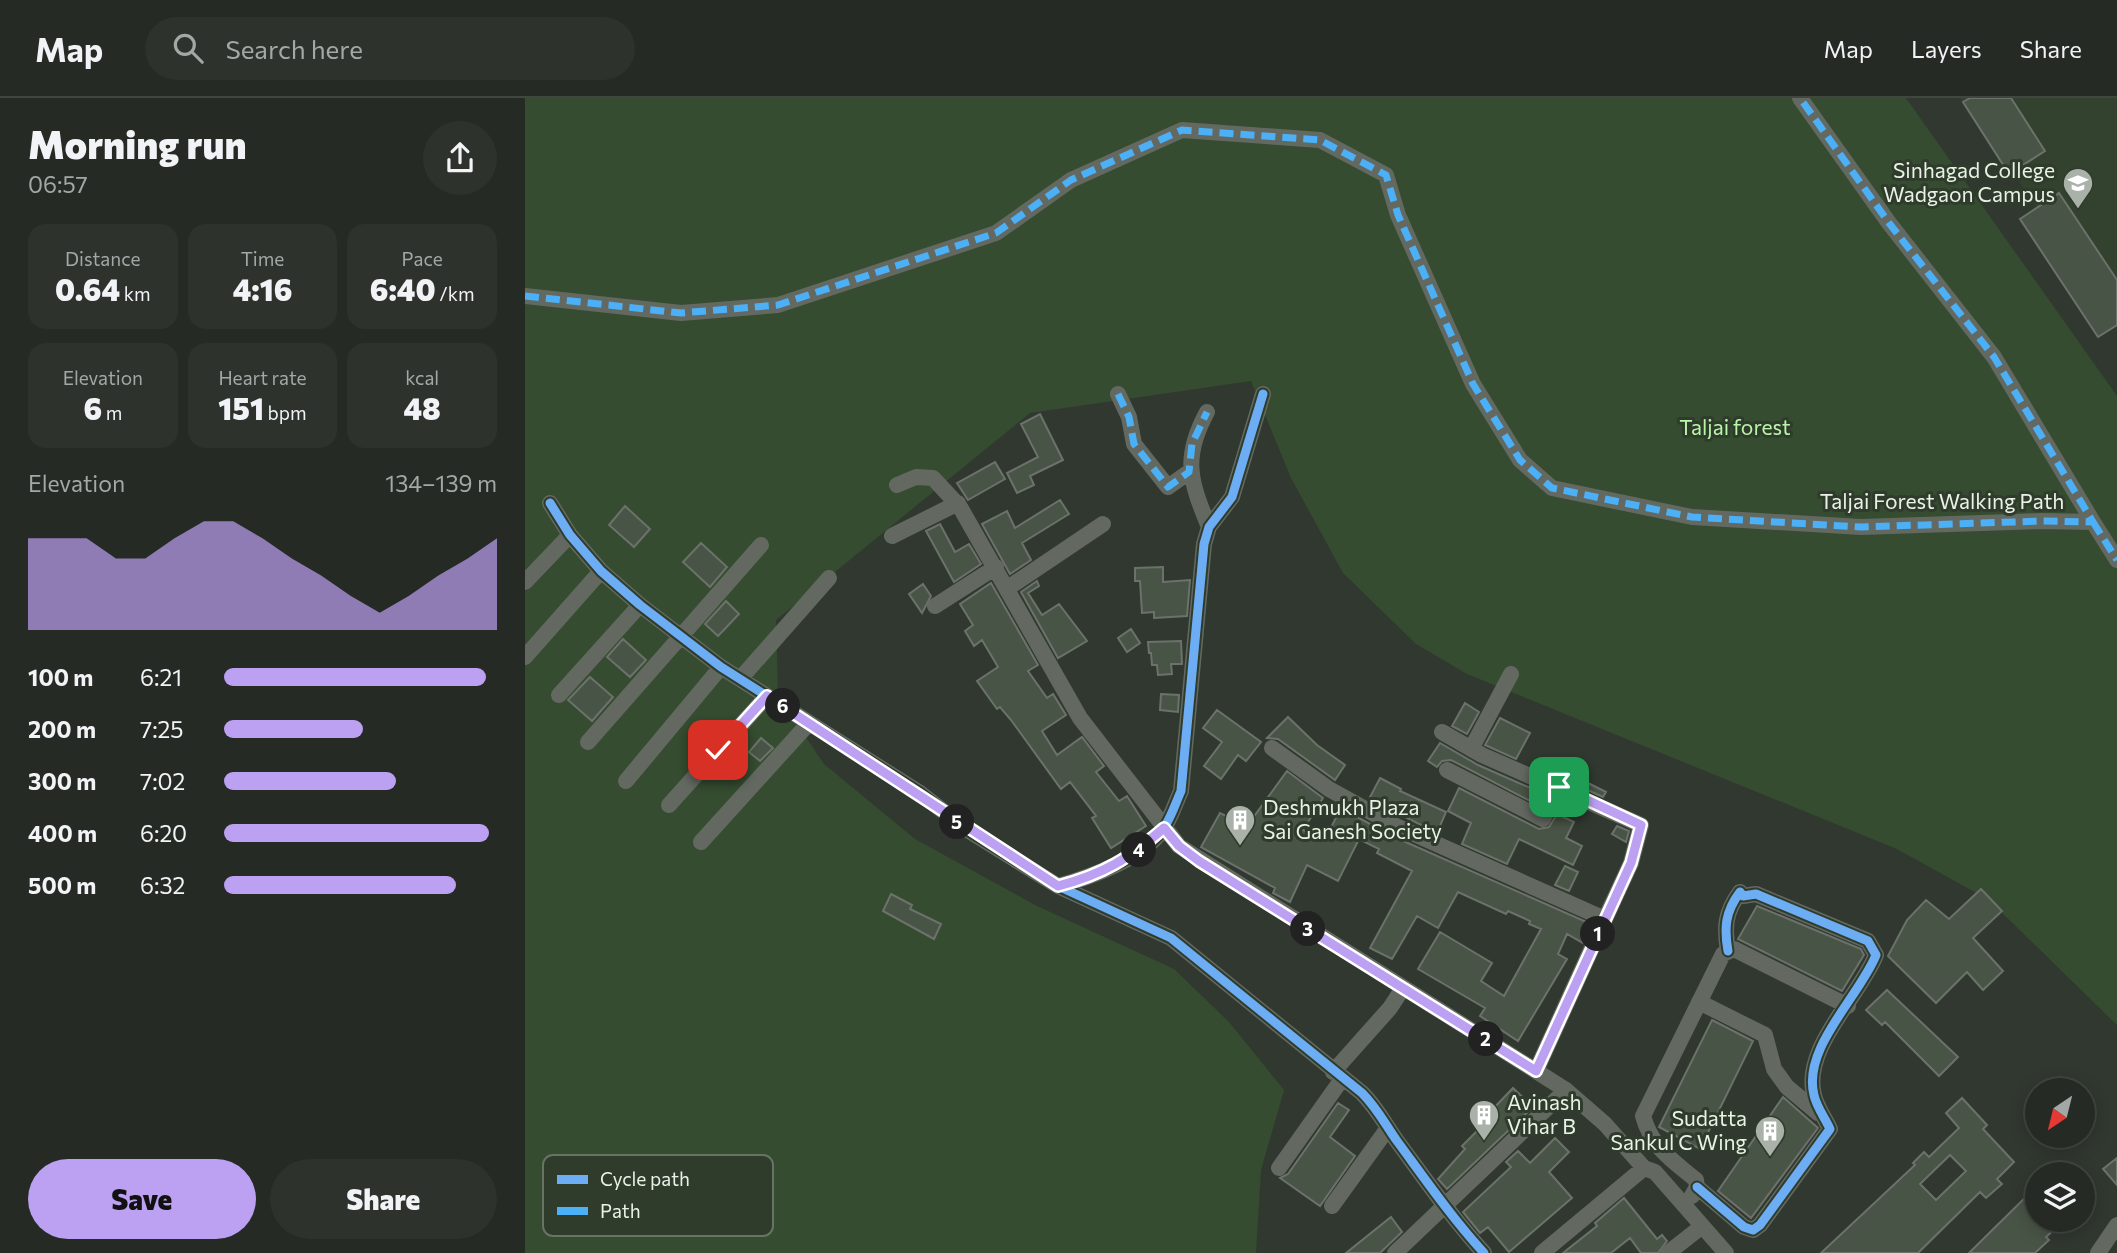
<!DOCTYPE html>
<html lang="en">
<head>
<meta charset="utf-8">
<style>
	:root { --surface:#252a24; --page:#2d322c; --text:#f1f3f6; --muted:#a3a7a6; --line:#424641; --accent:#bca0f2 }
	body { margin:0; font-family:Commissioner,sans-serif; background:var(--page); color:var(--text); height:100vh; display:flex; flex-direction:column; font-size:26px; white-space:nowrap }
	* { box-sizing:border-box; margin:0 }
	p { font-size:23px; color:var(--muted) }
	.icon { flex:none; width:38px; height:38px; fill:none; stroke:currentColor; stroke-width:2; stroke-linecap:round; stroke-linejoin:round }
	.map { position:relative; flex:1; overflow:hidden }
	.sheet { display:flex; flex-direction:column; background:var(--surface); width:525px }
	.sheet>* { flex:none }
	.needle { width:46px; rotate:215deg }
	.tools { position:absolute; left:1500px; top:980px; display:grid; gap:14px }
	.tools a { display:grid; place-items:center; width:70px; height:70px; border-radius:50%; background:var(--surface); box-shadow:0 4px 18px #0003,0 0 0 2px var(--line); font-size:35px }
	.pin { position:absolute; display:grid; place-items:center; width:60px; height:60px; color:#fff; margin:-30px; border-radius:14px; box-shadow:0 4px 10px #0006 }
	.km { position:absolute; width:35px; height:35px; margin:-18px; border-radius:50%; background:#222; color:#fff; font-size:19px; line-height:35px; text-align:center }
	.round { display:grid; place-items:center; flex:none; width:74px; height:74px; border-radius:37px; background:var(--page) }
	.headline { display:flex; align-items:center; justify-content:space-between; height:119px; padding:0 28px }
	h1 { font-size:38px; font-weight:800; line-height:52px }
	.metrics { display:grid; grid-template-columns:repeat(3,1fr); gap:10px; height:119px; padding:7px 28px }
	.metrics div { display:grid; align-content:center; border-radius:18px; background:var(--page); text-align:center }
	.metrics b { font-size:30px; font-weight:800 }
	.metrics small { font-size:19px; font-weight:400 }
	.metrics p { font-size:19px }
	.chart { height:196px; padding:14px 28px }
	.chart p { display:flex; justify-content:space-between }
	.chart svg { width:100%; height:126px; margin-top:7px; fill:var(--accent); opacity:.7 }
	.action { display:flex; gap:14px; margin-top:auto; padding:14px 28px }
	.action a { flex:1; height:80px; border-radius:42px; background:var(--accent); color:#111; font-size:28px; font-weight:800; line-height:80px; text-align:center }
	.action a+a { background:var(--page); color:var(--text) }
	ul { padding:0 28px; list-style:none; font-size:23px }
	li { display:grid; grid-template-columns:112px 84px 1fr; align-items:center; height:52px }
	li i { height:18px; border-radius:9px; background:var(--accent) }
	header { display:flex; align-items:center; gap:42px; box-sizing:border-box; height:98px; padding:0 35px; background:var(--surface); border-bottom:2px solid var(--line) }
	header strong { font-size:33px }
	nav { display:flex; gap:38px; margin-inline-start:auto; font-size:24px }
	.search { width:490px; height:63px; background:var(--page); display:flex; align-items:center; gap:18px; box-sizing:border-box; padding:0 24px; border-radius:38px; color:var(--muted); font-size:26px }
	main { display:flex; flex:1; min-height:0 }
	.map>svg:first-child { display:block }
	.built { fill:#33422e }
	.green { fill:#354c30 }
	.building { fill:#485445; stroke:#6c726b; stroke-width:2; fill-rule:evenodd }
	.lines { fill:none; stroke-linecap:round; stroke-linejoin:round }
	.minor { stroke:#636961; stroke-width:16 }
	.quiet { stroke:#4cb0f7; stroke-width:7; stroke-dasharray:14 7; stroke-linecap:butt }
	.cycleway-casing { stroke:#2f3c2c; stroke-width:13 }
	.cycleway { stroke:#6dadf4; stroke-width:9 }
	.route-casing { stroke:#fff; stroke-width:14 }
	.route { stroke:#bca0f2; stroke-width:9 }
	.labels { text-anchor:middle; stroke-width:6; stroke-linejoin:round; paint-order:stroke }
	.poi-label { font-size:21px; fill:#eaf2e8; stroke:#2f3c2c; text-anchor:end }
	.park-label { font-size:21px; fill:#b8f7a7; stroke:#2f3c2c }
	.street-label { font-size:21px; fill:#eaf2e8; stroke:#2f3c2c }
	.key { fill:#2f3c2c; stroke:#677364; stroke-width:2 }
	.key-label { font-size:19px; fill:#eaf2e8 }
</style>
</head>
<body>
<header>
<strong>Map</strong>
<div class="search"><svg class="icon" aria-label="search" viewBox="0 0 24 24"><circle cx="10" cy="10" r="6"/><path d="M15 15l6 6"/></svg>Search here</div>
<nav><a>Map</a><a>Layers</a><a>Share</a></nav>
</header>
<main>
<section class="sheet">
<div class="headline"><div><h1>Morning run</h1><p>06:57</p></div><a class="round"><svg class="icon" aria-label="share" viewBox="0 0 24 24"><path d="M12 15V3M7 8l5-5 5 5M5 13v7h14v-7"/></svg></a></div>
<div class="metrics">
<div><p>Distance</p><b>0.64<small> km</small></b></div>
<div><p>Time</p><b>4:16</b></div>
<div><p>Pace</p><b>6:40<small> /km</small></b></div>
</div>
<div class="metrics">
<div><p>Elevation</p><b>6<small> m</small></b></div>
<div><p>Heart rate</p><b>151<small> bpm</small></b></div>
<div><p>kcal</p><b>48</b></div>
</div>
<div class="chart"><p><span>Elevation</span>134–139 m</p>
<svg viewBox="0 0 160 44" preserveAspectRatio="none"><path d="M0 44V12L10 12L20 12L30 19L40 19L50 12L60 6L70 6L80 12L90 19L100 25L110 32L120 38L130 32L140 25L150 19L160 12V44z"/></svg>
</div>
<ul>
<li><b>100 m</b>6:21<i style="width:96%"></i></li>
<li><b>200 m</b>7:25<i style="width:51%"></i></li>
<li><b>300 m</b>7:02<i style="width:63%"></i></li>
<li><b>400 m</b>6:20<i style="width:97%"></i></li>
<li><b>500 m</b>6:32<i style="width:85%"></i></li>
</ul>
<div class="action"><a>Save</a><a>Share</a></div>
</section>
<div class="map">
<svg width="1592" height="1155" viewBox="0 0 1592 1155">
	<rect width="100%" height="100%" fill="#313830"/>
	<path class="built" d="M1435,0H1592V223Z"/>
	<path class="green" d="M0,0H1381L1592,298V927L1464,802L1372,751L942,576L891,546L818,475L766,380L726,283L505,315L251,522L253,598L299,666L390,741L512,808L649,871L704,924L759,992L736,1072L731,1155H0Z"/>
	<path class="building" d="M1445,0H1486L1520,53L1484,76L1438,4Z
		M1534,95L1592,182V227L1573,239L1495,121Z
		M515,316L538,362L505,378L509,387L492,395L482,375L513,359L496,326Z
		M470,364L480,381L443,402L432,385Z
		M535,402L544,416L497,445L506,462L485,476L457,426L482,413L490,430Z
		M100,408L125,431L109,449L84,427Z
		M415,426L430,454L444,446L456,466L429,484L401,433Z
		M176,445L202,469L185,489L158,464Z
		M638,469V484L665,482L662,518L629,520V514L617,515L615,483H610V470Z
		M512,483L514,488L503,495L517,517L534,506L562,543L533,560L496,494Z
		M466,485L513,567L503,573L522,600L528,596L541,617L517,633L532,657L557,639L579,668L571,674L594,703L602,698L621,728L586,750L567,720L571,718L545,684L536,691L486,622L475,609L472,611L452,583L473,569L457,542L449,548L440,533L448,527L435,506Z
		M398,486L406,498L397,515L384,496Z
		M201,503L214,516L193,538L180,526Z
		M606,531L615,545L602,554L593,540Z
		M98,541L121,562L105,579L82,559Z
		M656,543L657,566H646L647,576L633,577L632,567H627L626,555H624L623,544Z
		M65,579L88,599L67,623L43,602Z
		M636,596L654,597L653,614L635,612Z
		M940,605L954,614L942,636L927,628Z
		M692,612L736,644L721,663L713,657L696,681L679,668L697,644L678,630Z
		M763,619L792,647L820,667L810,682L753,641L742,640Z
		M975,620L1005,635L991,661L960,647Z
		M236,640L248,650L235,663L224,654Z
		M915,645L953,667L1019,696L1013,707L926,662L917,663L912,669L903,663Z
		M762,673L798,700L778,732L799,743L816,710L867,738L1066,826L1058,845L1042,836L1033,856L1042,861L993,943L955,918L960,910L893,871L915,834L967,865L956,883L979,898L1016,831L1004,826L1005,823L983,813L981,816L933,794L913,830L892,818L867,861L845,850L887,773L852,755L854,751L834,741L813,783L782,767L765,804L748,795L750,790L676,749L695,715L722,728Z
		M855,680L876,691L875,693L921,714L912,735L844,701Z
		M1063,685L1081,694L1078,699L1060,691Z
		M934,690L1014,731L1024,729L1032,716L1049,724L1041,740L1057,748L1048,767L994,741L982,766L937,746L946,725L923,713Z
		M1092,728L1104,733L1101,744L1087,736Z
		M1040,768L1053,774L1044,793L1030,787Z
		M1456,791L1477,813L1448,840L1478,873L1458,892L1442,874L1411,905L1363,858L1382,822L1401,802L1424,821Z
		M366,796L387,807L385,811L416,826L409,841L358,813Z
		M1232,808L1336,851L1339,857L1317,893L1213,841Z
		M1362,892L1433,959L1414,978L1360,924L1357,927L1341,912Z
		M1187,922L1228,943L1175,1051L1134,1029Z
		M988,990L1008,1009L922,1091L913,1081L940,1051L937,1048L968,1017L965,1014Z
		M1258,999L1293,1030L1226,1120L1193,1093Z
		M1437,1000L1462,1027L1458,1031L1489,1064L1472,1081L1477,1086L1461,1100L1455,1094L1393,1155H1296L1390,1067L1388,1065L1399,1054L1404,1059L1434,1030L1421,1015ZM1425,1057L1441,1073L1411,1102L1395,1086Z
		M813,1005L824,1012L805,1039L830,1058L795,1108L755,1080L763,1076Z
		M1030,1040L1044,1054L1024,1074L1047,1100L984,1154L963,1129L955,1135L938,1114L986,1069L981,1064L993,1053L1005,1065Z
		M1592,1060V1087L1578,1071Z
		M1512,1088V1122H1521L1530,1131L1521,1139L1524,1142L1510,1155H1444Z
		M1099,1100L1132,1141L1137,1137L1142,1143L1133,1155H1116L1105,1140L1086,1155H1038L1072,1128L1070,1125Z
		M866,1119L877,1134L855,1155H821Z"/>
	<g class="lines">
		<path class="minor" d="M0,198L156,215L253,207L471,135L546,82L657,32L795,42L861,77L873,117L948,286L995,362L1027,390L1167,419L1336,429L1518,423L1568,424L1469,259L1364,125L1275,0
			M593,296L604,319L609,346L643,389L664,374
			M682,314C657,360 665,383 684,429
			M372,387L391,379L408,380L435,409L555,620L654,748L1041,992L1080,1026L1119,1070L1130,1074L1201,1155
			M25,405L45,437L76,473L115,507L196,569L395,695L441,731L533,788L646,840L837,995C852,1010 860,1026 872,1043C900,1081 927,1120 959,1155
			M1568,424L1592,462
			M367,438L433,405
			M0,484L45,437
			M483,490L578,426
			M410,508L471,469
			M0,559L76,473
			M215,581L304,480
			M34,597L115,507
			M917,634L957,657L1116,727L1106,765L1080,821
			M63,644L236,447
			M747,650L804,691L871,728L1080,821L1011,973
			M946,651L986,576
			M922,672L1018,721L1034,689
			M101,683L196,569
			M144,707L242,598
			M176,744L284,625
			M533,788C566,779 622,759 640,728C647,717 651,704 656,693L679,446L684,429L707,399L738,296
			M1174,904L1240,937L1249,971L1262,989L1293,1015
			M808,974L865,910L878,890
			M754,1070L817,981
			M1172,1089L1219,1129L1228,1132L1235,1127L1305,1031C1300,1020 1291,1008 1289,997C1277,950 1334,899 1351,857L1343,843L1231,796L1218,798L1215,794C1200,814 1199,830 1203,853
			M1167,1098L1172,1089L1171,1082C1146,1061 1127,1050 1118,1018L1198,856L1209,851L1323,908
			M807,1108L863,1030
			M870,1155L1041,992
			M1017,1155L1119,1070
			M1143,1155L1176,1129
			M1573,1155L1592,1127"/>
		<path class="quiet" d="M0,198L156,215L253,207L471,135L546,82L657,32L795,42L861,77L873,117L948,286L995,362L1027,390L1167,419L1336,429L1518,423L1568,424L1469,259L1364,125L1275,0
			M593,296L604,319L609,346L643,389L664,374L667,346L682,314
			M1568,424L1592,462"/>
		<g class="cycleway-casing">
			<path id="cycleway" d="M25,405L45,437L76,473L115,507L196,569L395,695L441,731L533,788L646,840L837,995C852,1010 860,1026 872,1043C900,1081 927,1120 959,1155
				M533,788C566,779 622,759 640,728C647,717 651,704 656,693L679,446L684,429L707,399L738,296
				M1172,1089L1219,1129L1228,1132L1235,1127L1305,1031C1300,1020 1291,1008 1289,997C1277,950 1334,899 1351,857L1343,843L1231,796L1218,798L1215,794C1200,814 1199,830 1203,853"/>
		</g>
		<use href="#cycleway" class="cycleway"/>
	</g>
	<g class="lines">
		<g class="route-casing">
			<path id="route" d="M193,652L242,598L533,788C579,776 603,761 639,730L654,748L674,763L1011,973L1106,765L1116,727L1034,689"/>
		</g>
		<use href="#route" class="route"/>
	</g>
	<defs>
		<g id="university-pin" transform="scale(1.575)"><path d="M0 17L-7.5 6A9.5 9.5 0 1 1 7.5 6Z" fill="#a9b1a8" stroke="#2f3c2c"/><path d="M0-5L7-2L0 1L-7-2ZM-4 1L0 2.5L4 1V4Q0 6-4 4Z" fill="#fff"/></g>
		<g id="building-pin" transform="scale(1.575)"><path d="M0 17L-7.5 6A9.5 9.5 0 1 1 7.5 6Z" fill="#a9b1a8" stroke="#2f3c2c"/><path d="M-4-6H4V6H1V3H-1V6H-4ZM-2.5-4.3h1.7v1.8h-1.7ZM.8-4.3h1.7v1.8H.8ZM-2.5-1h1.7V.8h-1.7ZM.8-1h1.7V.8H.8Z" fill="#fff"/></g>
	</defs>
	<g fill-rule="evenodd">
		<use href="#university-pin" x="1553" y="85"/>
		<use href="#building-pin" x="715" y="722"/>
		<use href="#building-pin" x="959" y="1017"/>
		<use href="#building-pin" x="1245" y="1033"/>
	</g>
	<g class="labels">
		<g class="poi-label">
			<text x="1530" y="80">Sinhagad College<tspan x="1530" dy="24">Wadgaon Campus</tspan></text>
			<text x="738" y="717" text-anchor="start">Deshmukh Plaza<tspan x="738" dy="24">Sai Ganesh Society</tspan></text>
			<text x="982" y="1012" text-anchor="start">Avinash<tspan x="982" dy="24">Vihar B</tspan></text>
			<text x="1222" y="1028">Sudatta<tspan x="1222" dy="24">Sankul C Wing</tspan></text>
		</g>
		<g class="park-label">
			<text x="1210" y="337">Taljai forest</text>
		</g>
		<g class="street-label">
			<text x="1417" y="411">Taljai Forest Walking Path</text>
		</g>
	</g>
	<rect x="18" y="1057" width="230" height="81" rx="10" class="key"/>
	<rect x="32" y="1077" width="31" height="9" fill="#6dadf4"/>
	<rect x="32" y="1109" width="31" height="8" fill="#4cb0f7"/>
	<g class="key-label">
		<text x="75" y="1088">Cycle path</text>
		<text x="75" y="1120">Path</text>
	</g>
</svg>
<div class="tools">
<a><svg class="needle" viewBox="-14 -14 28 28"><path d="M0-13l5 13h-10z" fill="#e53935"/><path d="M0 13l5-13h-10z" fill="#a3a7a6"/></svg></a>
<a><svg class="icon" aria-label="layers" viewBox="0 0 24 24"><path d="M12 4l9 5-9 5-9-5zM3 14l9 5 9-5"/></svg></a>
</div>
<div class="pin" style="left:1034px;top:689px;background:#1e9e55"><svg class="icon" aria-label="arrive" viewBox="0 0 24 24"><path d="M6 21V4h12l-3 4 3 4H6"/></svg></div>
<div class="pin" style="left:193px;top:652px;background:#d93025"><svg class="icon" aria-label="check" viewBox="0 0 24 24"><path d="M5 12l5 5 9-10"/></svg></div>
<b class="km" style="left:1073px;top:836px">1</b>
<b class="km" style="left:961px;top:941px">2</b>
<b class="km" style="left:783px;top:831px">3</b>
<b class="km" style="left:614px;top:752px">4</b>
<b class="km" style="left:432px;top:724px">5</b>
<b class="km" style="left:258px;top:608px">6</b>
</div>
</main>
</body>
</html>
